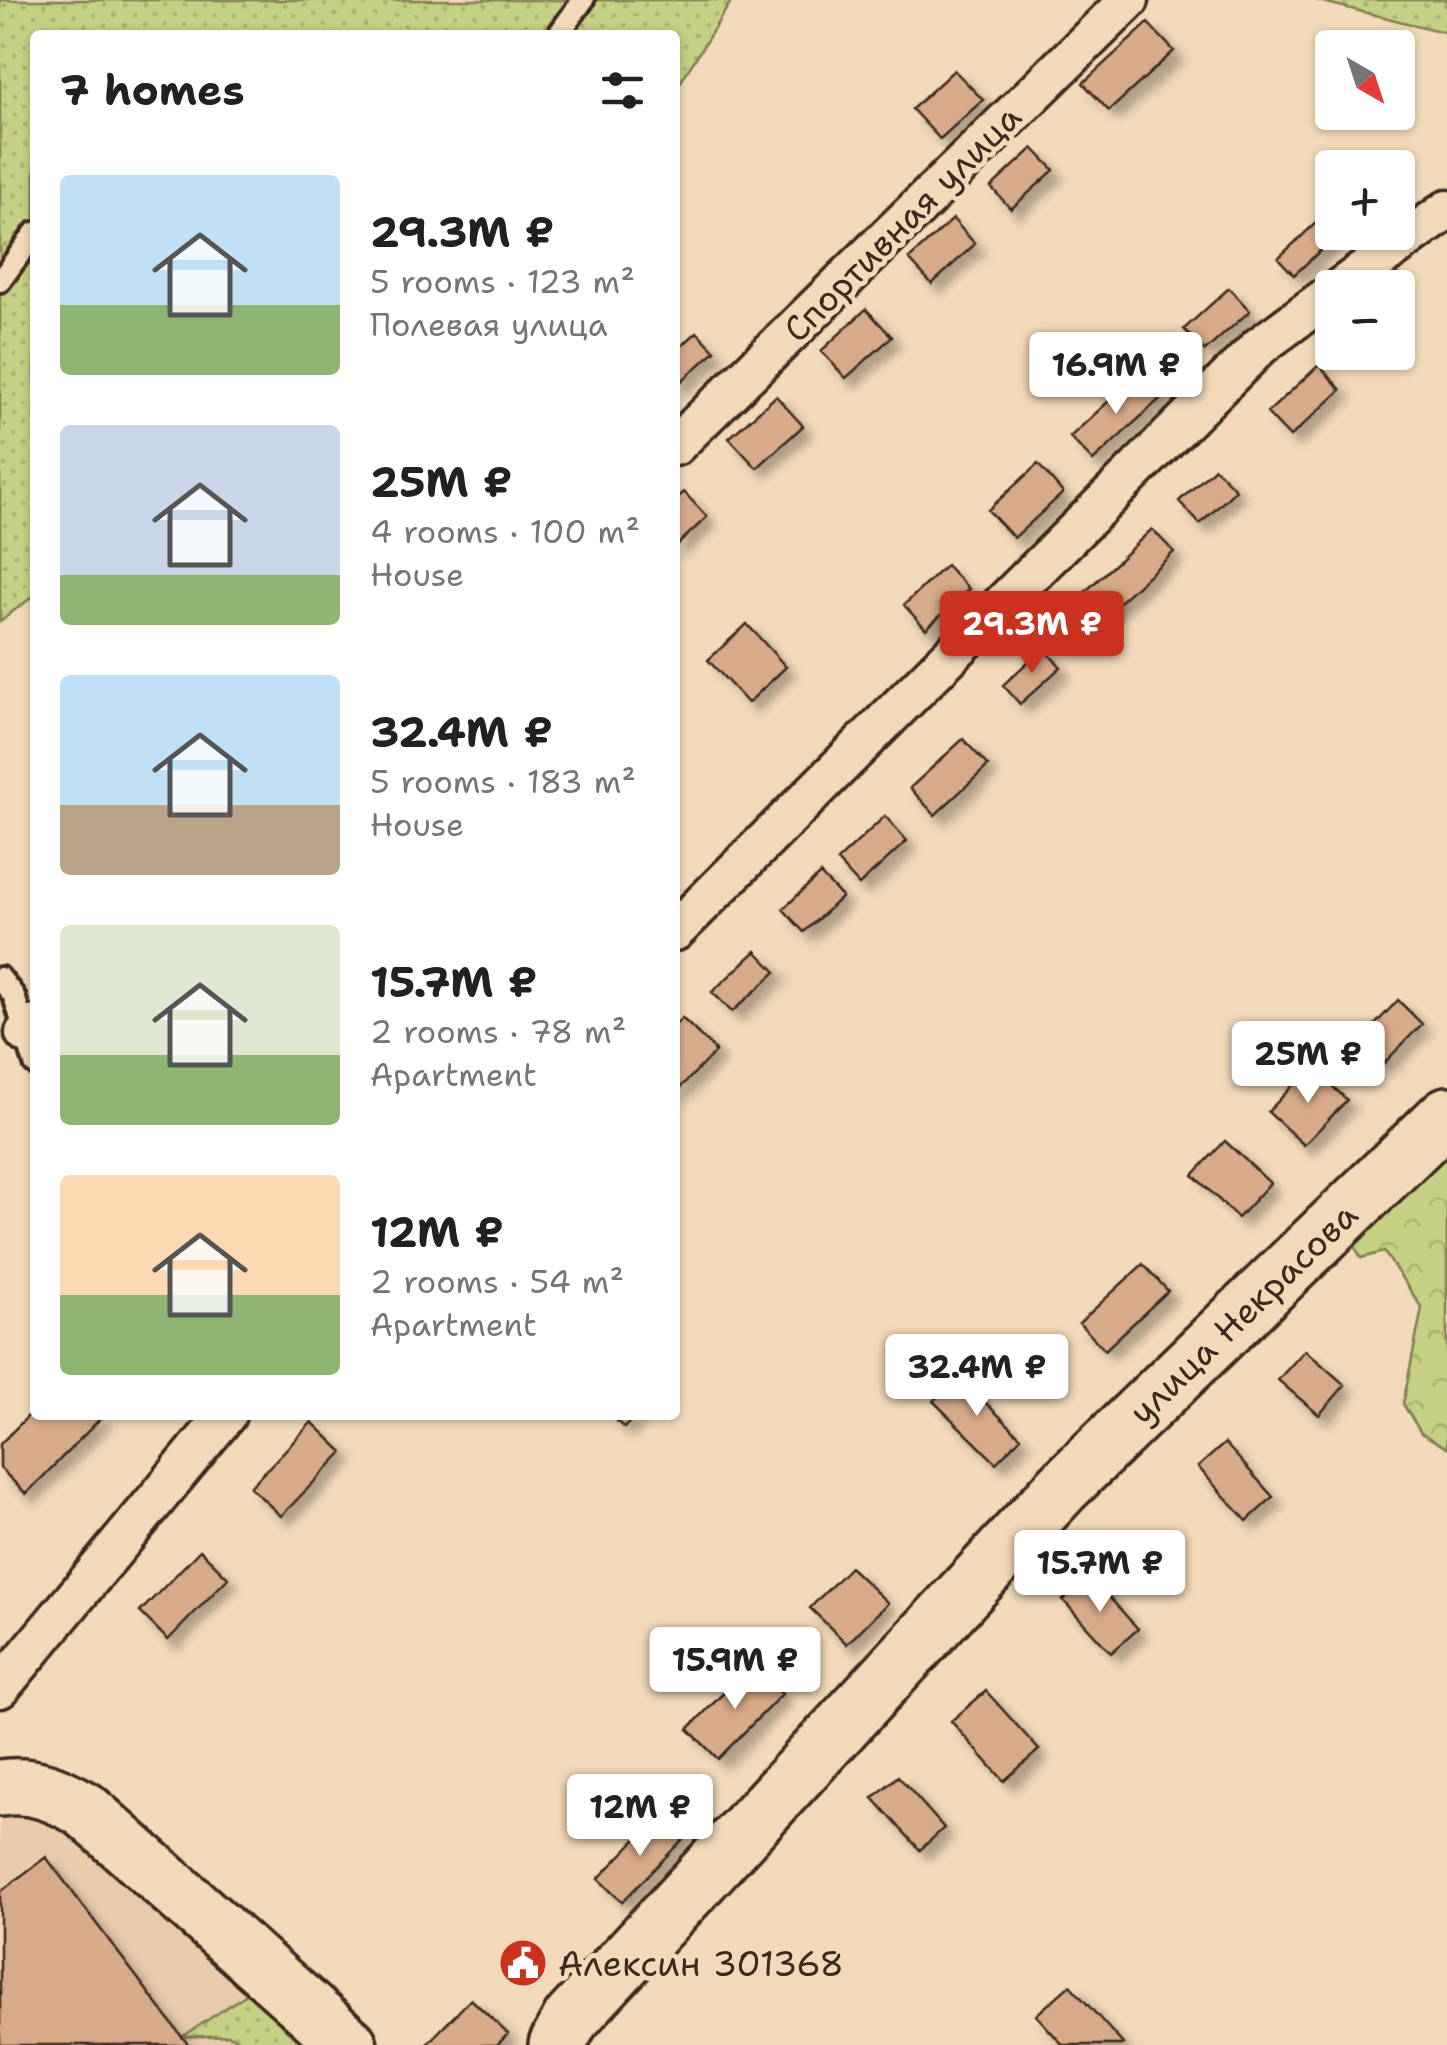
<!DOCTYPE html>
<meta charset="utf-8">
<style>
body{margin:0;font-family:"Shantell Sans",sans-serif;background:#f2f2f2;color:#202124;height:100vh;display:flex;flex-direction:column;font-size:38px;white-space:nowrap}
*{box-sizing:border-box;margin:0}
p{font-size:32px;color:#757577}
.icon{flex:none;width:55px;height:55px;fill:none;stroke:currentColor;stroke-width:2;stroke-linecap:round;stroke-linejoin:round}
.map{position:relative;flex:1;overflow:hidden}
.drawer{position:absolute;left:30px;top:30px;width:650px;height:1390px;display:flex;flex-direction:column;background:#fff;border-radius:10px;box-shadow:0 2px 8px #0004}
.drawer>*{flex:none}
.needle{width:65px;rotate:141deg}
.controls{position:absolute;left:1315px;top:30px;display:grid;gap:20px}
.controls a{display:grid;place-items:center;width:100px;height:100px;border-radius:10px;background:#fff;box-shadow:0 2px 8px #0004;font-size:50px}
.price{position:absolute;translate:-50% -85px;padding:0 22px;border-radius:10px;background:#fff;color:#222;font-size:32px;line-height:65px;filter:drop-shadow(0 2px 5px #0008)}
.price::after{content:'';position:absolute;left:50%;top:60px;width:30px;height:22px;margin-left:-15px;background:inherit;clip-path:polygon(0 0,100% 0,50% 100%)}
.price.on{background:#c8321e;color:#fff}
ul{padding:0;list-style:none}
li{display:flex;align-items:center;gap:30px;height:250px;padding:0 30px}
li span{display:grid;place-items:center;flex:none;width:280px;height:200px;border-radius:10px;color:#555}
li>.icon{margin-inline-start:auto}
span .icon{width:120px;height:120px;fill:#fffc;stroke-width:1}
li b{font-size:42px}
h2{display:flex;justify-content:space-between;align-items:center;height:120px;padding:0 30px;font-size:42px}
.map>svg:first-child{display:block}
.built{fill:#e9cbab}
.grass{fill:url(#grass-dots);stroke:#807d50;stroke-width:2.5}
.forest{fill:url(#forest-crowns);stroke:#807d50;stroke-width:2.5}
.building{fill:#d7aa89;stroke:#3b2a1e;stroke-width:2.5;filter:url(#shadow)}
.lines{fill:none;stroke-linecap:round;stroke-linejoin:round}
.service-casing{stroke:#3b2a1e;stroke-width:28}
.minor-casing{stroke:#3b2a1e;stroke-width:45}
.secondary-casing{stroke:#3b2a1e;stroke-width:62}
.service{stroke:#f1d9b9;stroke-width:20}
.minor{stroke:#f1d9b9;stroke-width:38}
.secondary{stroke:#f1d9b9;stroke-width:55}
.labels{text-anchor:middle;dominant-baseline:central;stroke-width:10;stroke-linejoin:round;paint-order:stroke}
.street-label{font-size:35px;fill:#3b2a1e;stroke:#f1d9b9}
.poi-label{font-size:35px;fill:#3b2a1e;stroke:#f1d9b9;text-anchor:start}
</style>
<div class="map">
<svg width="1447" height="2045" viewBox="0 0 1447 2045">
<defs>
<pattern id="grass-dots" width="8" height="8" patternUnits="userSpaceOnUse" patternTransform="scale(2.5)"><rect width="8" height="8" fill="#c4d083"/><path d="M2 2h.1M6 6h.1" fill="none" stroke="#a9b371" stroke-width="1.8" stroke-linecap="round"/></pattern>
<pattern id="forest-crowns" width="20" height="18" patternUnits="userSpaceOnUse" patternTransform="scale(2.5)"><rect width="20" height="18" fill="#c4d083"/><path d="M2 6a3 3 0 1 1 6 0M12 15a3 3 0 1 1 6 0" fill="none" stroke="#a9b371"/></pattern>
<filter id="shadow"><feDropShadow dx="9" dy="9" stdDeviation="5" flood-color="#0004"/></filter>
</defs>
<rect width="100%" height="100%" fill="#f1d9b9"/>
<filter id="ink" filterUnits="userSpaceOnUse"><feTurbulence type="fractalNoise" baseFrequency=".01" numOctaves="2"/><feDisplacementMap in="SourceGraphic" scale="20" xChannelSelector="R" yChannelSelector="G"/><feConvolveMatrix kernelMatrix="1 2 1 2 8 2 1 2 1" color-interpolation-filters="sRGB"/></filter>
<g filter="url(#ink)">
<path class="built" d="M 53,1810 L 322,2045 L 0,2045 L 0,1818 Z"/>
<path class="grass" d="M 0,0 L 732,0 L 675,91 L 675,35 L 35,35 L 35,595 L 0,621 Z
M 1315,0 L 1447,0 L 1447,33 Z
M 260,1985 L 322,2045 L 251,2045 L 229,2035 L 182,2037 Z"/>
<path class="forest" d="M 1447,1142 L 1447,1448 L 1421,1433 L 1403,1404 L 1422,1308 L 1384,1252 L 1361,1258 L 1350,1237 Z"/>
<path class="building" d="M 1148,23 L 1174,51 L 1109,111 L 1083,83 Z
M 954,70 L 983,100 L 940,139 L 912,109 Z
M 1033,148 L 1054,170 L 1011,209 L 991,187 Z
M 953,219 L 975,244 L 932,284 L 909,259 Z
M 1319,220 L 1335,237 L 1294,275 L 1278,258 Z
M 1229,288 L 1250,311 L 1205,351 L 1184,329 Z
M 866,309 L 892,337 L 846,378 L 821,351 Z
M 697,332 L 715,351 L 675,387 L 675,352 Z
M 1319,365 L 1341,390 L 1290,437 L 1267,413 Z
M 1139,373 L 1161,398 L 1093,461 L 1070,437 Z
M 776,396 L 803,426 L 757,468 L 729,438 Z
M 1038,464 L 1063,493 L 1014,538 L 988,510 Z
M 1215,468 L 1236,490 L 1200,524 L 1179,501 Z
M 684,492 L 707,517 L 675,547 L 675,500 Z
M 1152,529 L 1174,552 L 1092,627 L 1071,605 Z
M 946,565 L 969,589 L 926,629 L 904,605 Z
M 747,624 L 786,667 L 748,703 L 708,660 Z
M 1043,648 L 1061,667 L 1020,704 L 1003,685 Z
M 963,739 L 988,766 L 935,815 L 910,788 Z
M 885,816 L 907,841 L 859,885 L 837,861 Z
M 820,874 L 842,897 L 804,932 L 783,909 Z
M 756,951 L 776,972 L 732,1012 L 712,992 Z
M 1398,1000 L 1422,1024 L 1382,1065 L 1358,1043 Z
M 682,1018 L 716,1051 L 675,1093 L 675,1025 Z
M 1311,1066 L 1347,1100 L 1304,1145 L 1268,1112 Z
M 1225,1141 L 1270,1183 L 1238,1218 L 1193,1175 Z
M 1143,1264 L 1168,1291 L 1105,1350 L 1079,1323 Z
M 1305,1350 L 1345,1385 L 1319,1415 L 1278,1380 Z
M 958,1376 L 1021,1437 L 996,1463 L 933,1401 Z
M 35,1409 L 35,1415 L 104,1415 L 26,1494 L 0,1468 L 0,1444 Z
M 610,1415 L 636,1415 L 624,1428 Z
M 312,1422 L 343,1452 L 281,1516 L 250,1487 Z
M 1225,1443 L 1273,1497 L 1247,1521 L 1198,1467 Z
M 200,1550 L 228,1578 L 168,1640 L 140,1612 Z
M 850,1567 L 888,1603 L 847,1644 L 810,1608 Z
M 1090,1576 L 1138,1629 L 1111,1653 L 1063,1600 Z
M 752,1664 L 782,1694 L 718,1759 L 688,1729 Z
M 986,1691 L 1039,1750 L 1004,1781 L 951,1721 Z
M 898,1776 L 944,1828 L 920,1850 L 873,1798 Z
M 659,1816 L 683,1839 L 622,1902 L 598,1879 Z
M 46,1857 L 182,2037 L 189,2045 L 0,2045 L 0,1892 Z
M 1070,1985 L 1123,2044 L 1121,2045 L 1063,2045 L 1036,2015 Z
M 471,1999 L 508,2034 L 497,2045 L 426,2045 Z"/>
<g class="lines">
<g class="service-casing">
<path id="service" d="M 558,35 L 583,0
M 0,281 L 35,233
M 0,978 L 14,996 L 35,1064"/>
</g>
<g class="minor-casing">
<path id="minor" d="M 1340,288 L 1447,210
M 675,446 L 1129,0
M 675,931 L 1260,346 L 1332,293
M 25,1033 L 35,1025
M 0,1688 L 226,1415"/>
</g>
<g class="secondary-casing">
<path id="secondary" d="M 0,1788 C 32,1783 58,1794 85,1810 L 349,2045
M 557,2045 L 571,2019 L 1062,1488 L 1447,1115"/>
</g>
<use href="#service" class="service"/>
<use href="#minor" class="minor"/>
<use href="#secondary" class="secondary"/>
</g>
</g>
<defs>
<g id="civic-disc" transform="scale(2.5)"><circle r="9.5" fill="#c8321e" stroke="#f1d9b9"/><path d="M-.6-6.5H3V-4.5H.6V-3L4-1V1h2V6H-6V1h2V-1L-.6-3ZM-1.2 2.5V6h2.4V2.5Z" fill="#fff"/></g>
</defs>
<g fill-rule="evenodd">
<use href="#civic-disc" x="523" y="1963"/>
</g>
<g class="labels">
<g class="street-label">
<text transform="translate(902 223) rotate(-45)">Спортивная улица</text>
<text transform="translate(1243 1313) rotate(-44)">улица Некрасова</text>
</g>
<g class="poi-label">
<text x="558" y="1963">Алексин 301368</text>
</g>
</g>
</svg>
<div class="controls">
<a><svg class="needle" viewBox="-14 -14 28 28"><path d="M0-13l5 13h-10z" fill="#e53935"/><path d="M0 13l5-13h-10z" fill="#757577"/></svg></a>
<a>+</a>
<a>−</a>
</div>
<b class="price" style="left:1116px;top:417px">16.9M ₽</b>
<b class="price on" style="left:1032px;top:676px">29.3M ₽</b>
<b class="price" style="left:1308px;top:1106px">25M ₽</b>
<b class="price" style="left:977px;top:1419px">32.4M ₽</b>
<b class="price" style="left:1100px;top:1615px">15.7M ₽</b>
<b class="price" style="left:735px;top:1712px">15.9M ₽</b>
<b class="price" style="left:640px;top:1859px">12M ₽</b>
<section class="drawer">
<h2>7 homes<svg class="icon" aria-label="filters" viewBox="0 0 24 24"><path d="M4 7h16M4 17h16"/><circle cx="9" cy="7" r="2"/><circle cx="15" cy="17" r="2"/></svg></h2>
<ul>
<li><span style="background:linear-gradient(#bfe0f5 65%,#8fb573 0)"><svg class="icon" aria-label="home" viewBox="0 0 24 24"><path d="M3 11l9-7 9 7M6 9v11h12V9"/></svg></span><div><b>29.3M ₽</b><p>5 rooms · 123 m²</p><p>Полевая улица</p></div></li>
<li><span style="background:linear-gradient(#c9d6e8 75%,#8fb573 0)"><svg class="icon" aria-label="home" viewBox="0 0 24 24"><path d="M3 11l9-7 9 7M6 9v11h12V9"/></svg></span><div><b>25M ₽</b><p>4 rooms · 100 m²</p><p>House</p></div></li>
<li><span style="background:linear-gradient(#bfe0f5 65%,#b9a48a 0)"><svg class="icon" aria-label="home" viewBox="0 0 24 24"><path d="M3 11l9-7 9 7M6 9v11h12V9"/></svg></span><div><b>32.4M ₽</b><p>5 rooms · 183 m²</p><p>House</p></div></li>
<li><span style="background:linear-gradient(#dfe7d0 65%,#8fb573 0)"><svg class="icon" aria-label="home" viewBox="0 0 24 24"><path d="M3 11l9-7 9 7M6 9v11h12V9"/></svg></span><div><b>15.7M ₽</b><p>2 rooms · 78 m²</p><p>Apartment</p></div></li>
<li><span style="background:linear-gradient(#ffd9b3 60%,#8fb573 0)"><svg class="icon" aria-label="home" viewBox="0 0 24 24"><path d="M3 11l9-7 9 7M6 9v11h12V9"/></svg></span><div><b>12M ₽</b><p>2 rooms · 54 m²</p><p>Apartment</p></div></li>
</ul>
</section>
</div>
